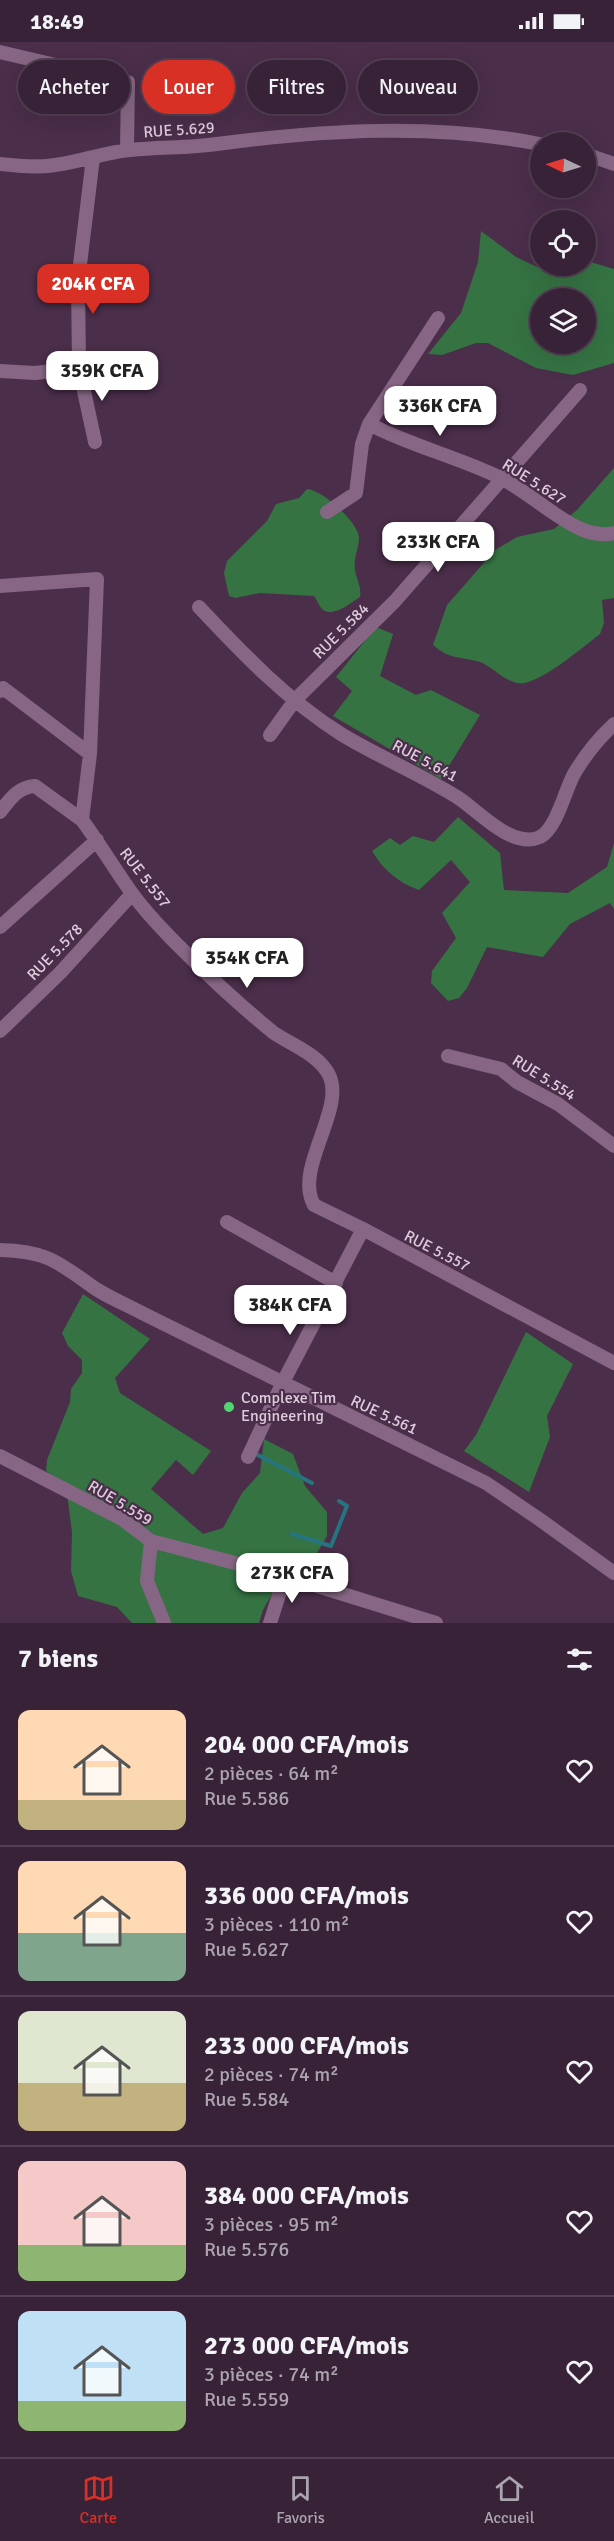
<!DOCTYPE html>
<html lang="fr">
<meta charset="utf-8">
<style>
body{margin:0;font-family:Signika,sans-serif;background:#432f43;color:#f1f3f6;height:100vh;display:flex;flex-direction:column;font-size:22px;white-space:nowrap}
*{box-sizing:border-box;margin:0}
p{font-size:20px;color:#aba4ae}
.icon{flex:none;width:33px;height:33px;fill:none;stroke:currentColor;stroke-width:2;stroke-linecap:round;stroke-linejoin:round}
.map{position:relative;height:1581px;overflow:hidden}
.panel{display:flex;flex-direction:column;background:#382238;flex:1}
.panel>*{flex:none}
.guide{position:absolute;left:18px;top:18px;width:579px;height:54px;display:flex;gap:12px}
.needle{width:39px;rotate:274deg}
.buttons{position:absolute;left:530px;top:90px;display:grid;gap:12px}
.buttons a{display:grid;place-items:center;width:66px;height:66px;border-radius:50%;background:#382238;box-shadow:0 6px 24px #0002,0 0 0 2px #523f53;font-size:30px}
.price{position:absolute;translate:-50% -51px;padding:0 14px;border-radius:12px;background:#fff;color:#222;font-size:20px;line-height:39px;filter:drop-shadow(0 2px 3px #0008)}
.price::after{content:'';position:absolute;left:50%;top:36px;width:18px;height:14px;margin-left:-9px;background:inherit;clip-path:polygon(0 0,100% 0,50% 100%)}
.price.selected{background:#d93025;color:#fff}
ul{padding:0;list-style:none}
li{display:flex;align-items:center;gap:18px;height:150px;padding:0 18px}
li+li{border-top:2px solid #523f53}
li span{display:grid;place-items:center;flex:none;width:168px;height:120px;border-radius:12px;color:#555}
li>.icon{margin-inline-start:auto}
span .icon{width:72px;height:72px;fill:#fffc;stroke-width:1}
li b{font-size:26px}
h2{display:flex;justify-content:space-between;align-items:center;height:72px;padding:0 18px;font-size:26px}
.tag{padding:0 21px;border-radius:27px;background:#382238;box-shadow:0 6px 24px #0002,0 0 0 2px #523f53;font-size:21px;line-height:54px}
.tag.selected{background:#d93025;color:#fff}
.status{display:flex;justify-content:space-between;align-items:center;height:42px;padding:0 30px;background:#382238;direction:ltr}
.status svg{height:16px;fill:currentColor}
.tabs{display:flex;justify-content:space-around;align-items:center;height:84px;border-top:2px solid #523f53;background:#382238;font-size:16px;color:#aba4ae}
.tabs a{display:grid;justify-items:center;gap:3px}
.tabs .selected{color:#d93025}
.map>svg:first-child{display:block}
.green{fill:#357343;fill-rule:evenodd}
.lines{fill:none;stroke-linecap:round;stroke-linejoin:round}
.stream{stroke:#257580;stroke-width:4}
.street{stroke:#866684;stroke-width:14}
.poi-dot{fill:#52d673;stroke:#4b2e4a;stroke-width:2}
.labels{text-anchor:middle;dominant-baseline:central;stroke-width:4.5;stroke-linejoin:round;paint-order:stroke}
.street-label{font-size:16px;fill:#deccdc;stroke:#4b2e4a}
.poi-label{font-size:16px;fill:#deccdc;stroke:#4b2e4a;text-anchor:start}
</style>
<div class="status"><b>18:49</b><svg viewBox="0 0 49 12"><path d="M0 12V9h3v3zM5 12V6h3v6zM10 12V3h3v9zM15 12V0h3v12zM26 1h20v11H26zM47 4h2v5h-2z"/></svg></div>
<div class="map">
<svg width="614" height="1581" viewBox="0 0 614 1581">
<rect width="100%" height="100%" fill="#4b2e4a"/>
<path class="green" d="M 481,189 L 516,215 L 537,225 L 585,224 L 587,219 L 614,227 L 614,321 L 573,333 L 536,326 L 488,301 L 476,301 L 442,313 L 428,312 L 461,271 L 478,220 ZM 585,256 L 585,302 L 540,302 L 540,256 Z
M 614,426 L 614,556 L 602,558 L 604,581 L 600,592 C 584,604 536,646 517,641 C 503,638 493,625 480,620 C 460,614 450,618 433,603 L 447,563 L 495,508 L 517,495 L 554,487 L 577,468 Z
M 307,447 C 323,448 359,481 359,496 C 359,506 353,517 355,528 C 356,537 362,545 360,555 C 352,560 332,577 322,567 C 319,564 317,558 314,554 L 260,551 L 235,556 L 229,554 L 224,531 L 227,519 L 267,479 L 276,462 L 299,456 Z
M 376,585 L 393,592 L 380,634 L 416,653 L 431,648 L 480,673 L 441,737 L 333,674 L 352,649 L 336,635 Z
M 458,775 L 500,811 L 504,848 L 568,851 L 607,825 L 614,801 L 614,867 L 610,861 L 570,882 L 543,915 L 487,905 L 467,946 L 459,956 L 448,959 L 431,941 L 432,929 L 456,896 L 442,871 L 470,840 L 451,818 L 419,848 C 399,841 383,828 372,809 L 390,796 L 400,803 L 413,794 L 434,800 Z
M 83,1252 L 150,1297 L 115,1336 L 120,1351 L 211,1409 L 193,1433 L 176,1418 L 151,1447 L 203,1492 L 223,1486 L 242,1451 L 260,1431 L 264,1397 L 293,1412 L 305,1444 L 327,1470 L 327,1494 L 308,1526 L 281,1536 L 263,1568 L 259,1581 L 132,1581 L 117,1565 L 78,1554 L 71,1529 L 72,1490 L 66,1444 L 46,1429 L 47,1418 L 70,1360 L 71,1347 L 82,1331 L 82,1318 L 68,1304 L 62,1291 Z
M 526,1290 L 573,1322 L 547,1374 L 550,1395 L 529,1450 L 464,1409 L 476,1393 Z"/>
<g class="lines">
<path class="stream" d="M 254,1411 L 312,1441
M 292,1492 L 331,1504 L 347,1464 L 339,1459"/>
<path class="street" d="M 0,10 L 128,40 L 127,108
M 585,112 L 614,122
M 0,122 C 18,124 37,126 55,123 C 80,120 105,110 131,108 C 159,105 189,106 217,102 C 324,88 433,81 540,102
M 79,326 L 95,400
M 0,329 L 35,331 L 79,326 L 78,239 L 93,116
M 369,382 L 438,276
M 327,470 L 356,451 L 362,402 L 369,382 C 411,404 458,415 501,436 C 520,446 537,460 555,472 C 573,484 592,496 614,491
M 0,544 L 97,537 L 90,712 L 82,778 C 99,801 114,826 131,850 C 154,882 193,918 222,946 C 239,961 256,977 274,991 C 292,1003 317,1012 328,1031 C 348,1065 293,1126 314,1163 L 363,1187 L 614,1321
M 199,565 C 242,611 287,658 341,692 C 379,715 420,732 457,755 C 478,768 512,808 540,795 C 557,786 565,748 574,732 C 585,713 598,697 614,682
M 0,649 L 3,646 L 90,712
M 270,693 L 295,658 L 395,559 L 580,348
M 0,770 C 10,757 18,745 35,744 L 82,778
M 0,885 L 97,798
M 0,989 L 60,931 L 132,852
M 448,1014 L 501,1027 L 517,1040 L 558,1062 L 614,1104
M 227,1180 L 336,1241
M 0,1208 C 48,1209 59,1221 96,1247 C 110,1256 127,1263 142,1271 L 486,1441 L 539,1477 L 614,1531
M 0,1414 L 122,1477 L 151,1499 L 285,1534 L 436,1581
M 248,1415 L 282,1342 L 363,1187
M 151,1499 L 147,1539 L 164,1581
M 270,1581 L 285,1534"/>
</g>
<circle class="poi-dot" cx="229" cy="1365" r="6"/>
<g class="labels">
<g class="street-label">
<text transform="translate(179 88) rotate(-4)">RUE 5.629</text>
<text transform="translate(534 440) rotate(32)">RUE 5.627</text>
<text transform="translate(341 589) rotate(-45)">RUE 5.584</text>
<text transform="translate(425 719) rotate(28)">RUE 5.641</text>
<text transform="translate(145 836) rotate(52)">RUE 5.557</text>
<text transform="translate(55 910) rotate(-46)">RUE 5.578</text>
<text transform="translate(544 1036) rotate(32)">RUE 5.554</text>
<text transform="translate(437 1209) rotate(27)">RUE 5.557</text>
<text transform="translate(384 1373) rotate(25)">RUE 5.561</text>
<text transform="translate(120 1461) rotate(31)">RUE 5.559</text>
</g>
<g class="poi-label">
<text x="241" y="1356">Complexe Tim<tspan x="241" dy="18">Engineering</tspan></text>
</g>
</g>
</svg>
<div class="buttons">
<a><svg class="needle" viewBox="-14 -14 28 28"><path d="M0-13l5 13h-10z" fill="#e53935"/><path d="M0 13l5-13h-10z" fill="#aba4ae"/></svg></a>
<a><svg class="icon" aria-label="locate" viewBox="0 0 24 24"><circle cx="12" cy="12" r="6"/><path d="M12 2v4M12 18v4M2 12h4M18 12h4"/></svg></a>
<a><svg class="icon" aria-label="layers" viewBox="0 0 24 24"><path d="M12 4l9 5-9 5-9-5zM3 14l9 5 9-5"/></svg></a>
</div>
<b class="price selected" style="left:93px;top:273px">204K CFA</b>
<b class="price" style="left:102px;top:360px">359K CFA</b>
<b class="price" style="left:440px;top:395px">336K CFA</b>
<b class="price" style="left:438px;top:531px">233K CFA</b>
<b class="price" style="left:247px;top:947px">354K CFA</b>
<b class="price" style="left:290px;top:1294px">384K CFA</b>
<b class="price" style="left:292px;top:1562px">273K CFA</b>
<div class="guide">
<a class="tag">Acheter</a>
<a class="tag selected">Louer</a>
<a class="tag">Filtres</a>
<a class="tag">Nouveau</a>
</div>
</div>
<section class="panel">
<h2>7 biens<svg class="icon" aria-label="filters" viewBox="0 0 24 24"><path d="M4 7h16M4 17h16"/><circle cx="9" cy="7" r="2"/><circle cx="15" cy="17" r="2"/></svg></h2>
<ul>
<li><span style="background:linear-gradient(#ffd9b3 75%,#c2b280 0)"><svg class="icon" aria-label="home" viewBox="0 0 24 24"><path d="M3 11l9-7 9 7M6 9v11h12V9"/></svg></span><div><b>204 000 CFA/mois</b><p>2 pièces · 64 m²</p><p>Rue 5.586</p></div><svg class="icon" aria-label="heart" viewBox="0 0 24 24"><path d="M12 20l-8-8c-3-5 5-10 8-4 3-6 11-1 8 4z"/></svg></li>
<li><span style="background:linear-gradient(#ffd9b3 60%,#7fa58c 0)"><svg class="icon" aria-label="home" viewBox="0 0 24 24"><path d="M3 11l9-7 9 7M6 9v11h12V9"/></svg></span><div><b>336 000 CFA/mois</b><p>3 pièces · 110 m²</p><p>Rue 5.627</p></div><svg class="icon" aria-label="heart" viewBox="0 0 24 24"><path d="M12 20l-8-8c-3-5 5-10 8-4 3-6 11-1 8 4z"/></svg></li>
<li><span style="background:linear-gradient(#dfe7d0 60%,#c2b280 0)"><svg class="icon" aria-label="home" viewBox="0 0 24 24"><path d="M3 11l9-7 9 7M6 9v11h12V9"/></svg></span><div><b>233 000 CFA/mois</b><p>2 pièces · 74 m²</p><p>Rue 5.584</p></div><svg class="icon" aria-label="heart" viewBox="0 0 24 24"><path d="M12 20l-8-8c-3-5 5-10 8-4 3-6 11-1 8 4z"/></svg></li>
<li><span style="background:linear-gradient(#f6c9c9 70%,#8fb573 0)"><svg class="icon" aria-label="home" viewBox="0 0 24 24"><path d="M3 11l9-7 9 7M6 9v11h12V9"/></svg></span><div><b>384 000 CFA/mois</b><p>3 pièces · 95 m²</p><p>Rue 5.576</p></div><svg class="icon" aria-label="heart" viewBox="0 0 24 24"><path d="M12 20l-8-8c-3-5 5-10 8-4 3-6 11-1 8 4z"/></svg></li>
<li><span style="background:linear-gradient(#bfe0f5 75%,#8fb573 0)"><svg class="icon" aria-label="home" viewBox="0 0 24 24"><path d="M3 11l9-7 9 7M6 9v11h12V9"/></svg></span><div><b>273 000 CFA/mois</b><p>3 pièces · 74 m²</p><p>Rue 5.559</p></div><svg class="icon" aria-label="heart" viewBox="0 0 24 24"><path d="M12 20l-8-8c-3-5 5-10 8-4 3-6 11-1 8 4z"/></svg></li>
</ul>
</section>
<nav class="tabs">
<a class="selected"><svg class="icon" aria-label="map" viewBox="0 0 24 24"><path d="M3 6l6-2 6 2 6-2v14l-6 2-6-2-6 2zM9 4v14M15 6v14"/></svg>Carte</a>
<a><svg class="icon" aria-label="saved" viewBox="0 0 24 24"><path d="M7 4h10v16l-5-4-5 4z"/></svg>Favoris</a>
<a><svg class="icon" aria-label="home" viewBox="0 0 24 24"><path d="M3 11l9-7 9 7M6 9v11h12V9"/></svg>Accueil</a>
</nav>
